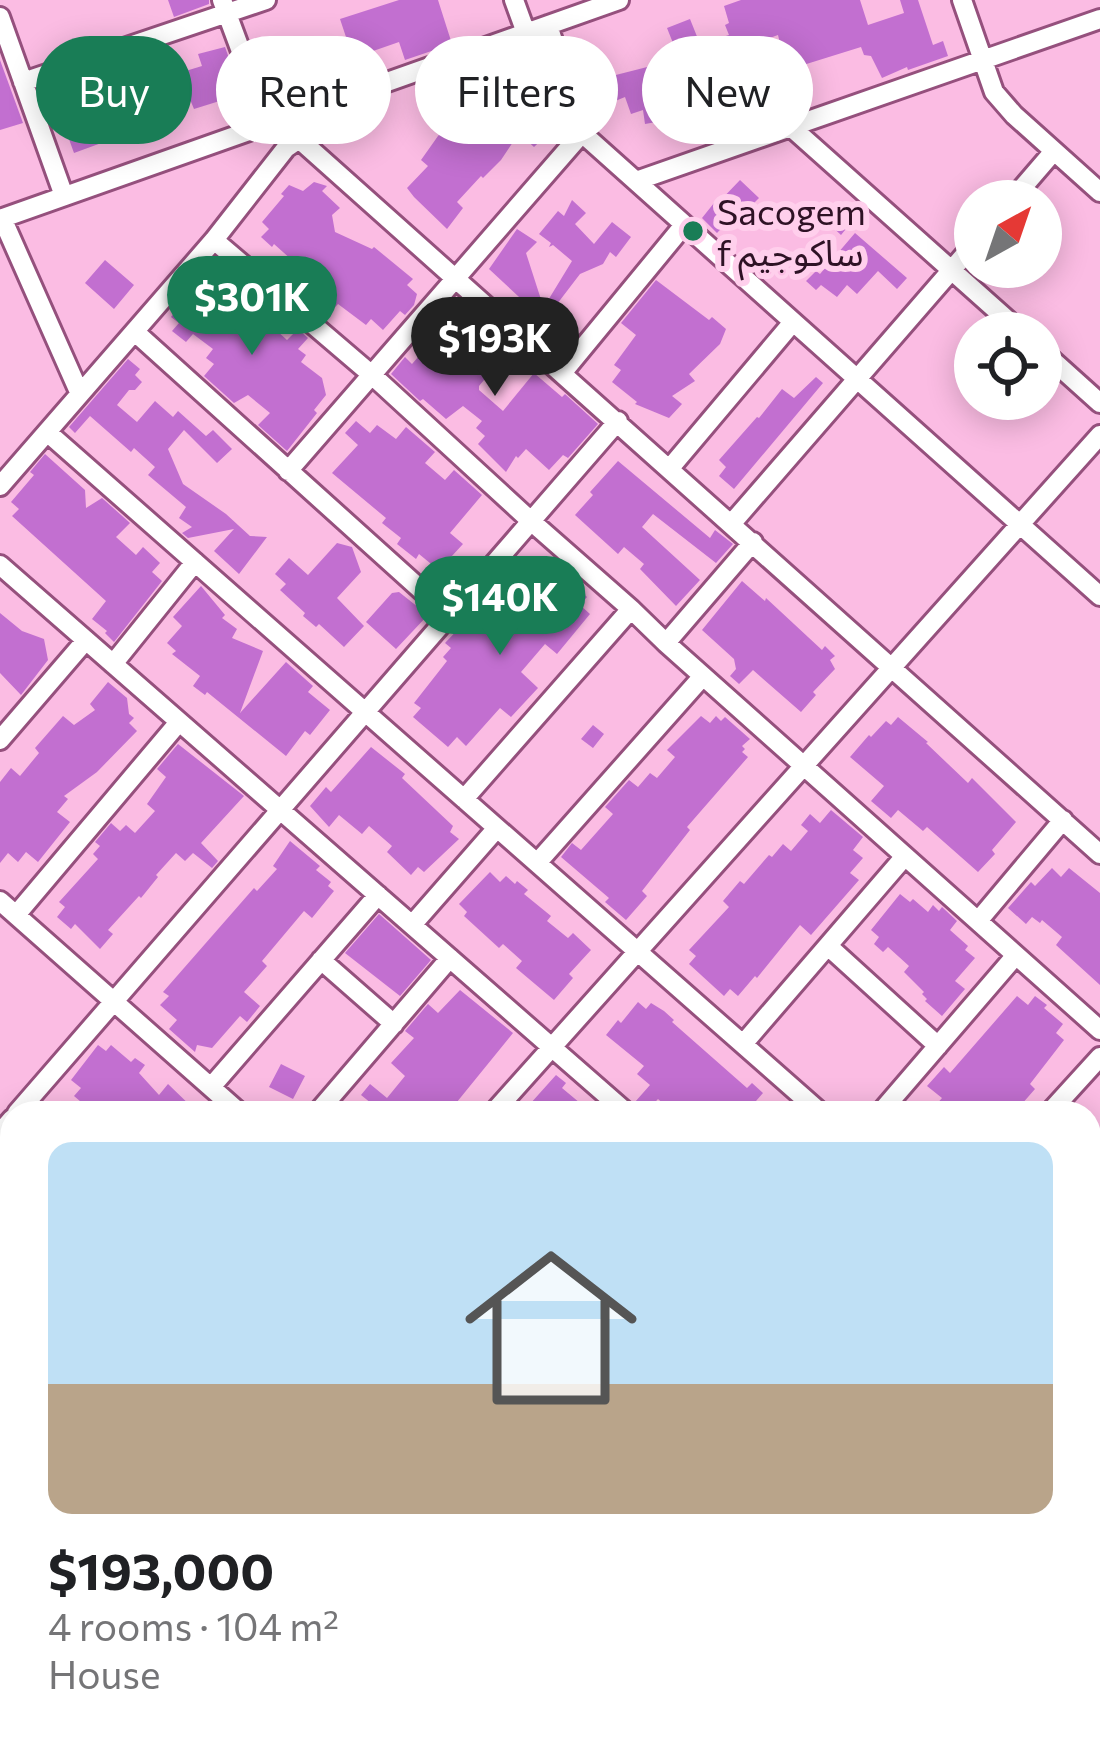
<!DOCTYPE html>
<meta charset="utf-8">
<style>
body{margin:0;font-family:Commissioner,"Noto Sans Arabic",sans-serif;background:#f6f6f6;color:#202124;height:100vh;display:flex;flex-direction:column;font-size:45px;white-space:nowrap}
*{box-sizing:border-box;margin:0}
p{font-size:39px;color:#757577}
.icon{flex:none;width:66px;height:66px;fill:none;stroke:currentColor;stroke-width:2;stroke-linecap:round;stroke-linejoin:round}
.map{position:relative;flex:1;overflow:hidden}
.side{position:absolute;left:0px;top:1101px;width:1101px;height:663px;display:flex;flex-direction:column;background:#fff;border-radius:36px 36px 0 0;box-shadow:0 6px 30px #0003}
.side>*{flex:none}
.banner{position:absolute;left:36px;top:36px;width:1029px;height:108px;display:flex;gap:24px}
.needle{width:78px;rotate:40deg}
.buttons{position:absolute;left:954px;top:180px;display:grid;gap:24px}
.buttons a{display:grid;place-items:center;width:108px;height:108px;border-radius:50%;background:#fff;box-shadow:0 6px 30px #0003;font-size:60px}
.price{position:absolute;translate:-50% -102px;padding:0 27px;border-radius:42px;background:#197d56;color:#fff;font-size:39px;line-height:78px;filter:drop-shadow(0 3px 6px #0008)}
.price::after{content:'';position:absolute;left:50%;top:72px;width:36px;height:27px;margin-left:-18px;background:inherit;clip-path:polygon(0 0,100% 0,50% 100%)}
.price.current{background:#222;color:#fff}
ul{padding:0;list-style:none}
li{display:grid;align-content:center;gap:24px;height:636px;padding:0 48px}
li span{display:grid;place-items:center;height:372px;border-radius:24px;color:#555}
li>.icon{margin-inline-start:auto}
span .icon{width:216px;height:216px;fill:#fffc;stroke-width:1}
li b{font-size:51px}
.tag{padding:0 42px;border-radius:54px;background:#fff;box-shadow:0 6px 30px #0003;font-size:42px;line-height:108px}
.tag.current{background:#197d56;color:#fff}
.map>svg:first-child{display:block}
.building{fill:#c26fd0}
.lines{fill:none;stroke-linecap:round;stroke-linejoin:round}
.minor-casing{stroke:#95507d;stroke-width:24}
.minor{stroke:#fff;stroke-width:18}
.poi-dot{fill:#197d56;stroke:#ffcfec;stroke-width:4.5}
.labels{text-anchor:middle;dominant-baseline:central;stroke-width:12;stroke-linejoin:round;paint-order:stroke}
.poi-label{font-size:36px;fill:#2e1225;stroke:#ffcfec;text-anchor:start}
</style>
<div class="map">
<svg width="1100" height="1763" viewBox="0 0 1100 1763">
<rect width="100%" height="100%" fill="#fbbce3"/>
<path class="building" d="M 168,0 L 209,0 L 209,4 L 174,17 Z
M 399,0 L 438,0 L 452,44 L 405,60 L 399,42 L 353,58 L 340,19 Z
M 741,0 L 860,0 L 868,25 L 904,13 L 900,0 L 918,0 L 933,45 L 943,41 L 948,56 L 908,70 L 907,67 L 882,78 L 871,56 L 864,55 L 861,47 L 800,66 L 801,69 L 787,72 L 778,35 L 687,67 L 679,46 L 675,48 L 667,28 L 690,19 L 700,44 L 729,35 L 725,25 L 729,23 L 724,6 Z
M 225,47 L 242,94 L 194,109 L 179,73 L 202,66 L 198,54 Z
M 307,51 L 311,71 L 274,80 L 268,63 Z
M 0,60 L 23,123 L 0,130 Z
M 659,64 L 667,92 L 692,83 L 689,74 L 776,66 L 780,82 L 738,86 L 749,119 L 704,129 L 698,109 L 661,116 L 662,121 L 645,124 L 643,110 L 631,114 L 625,97 L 603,106 L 600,92 L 609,90 L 604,78 Z
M 520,96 L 553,129 L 534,147 L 519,133 L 501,160 L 483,178 L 481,176 L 457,202 L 463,208 L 447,229 L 414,197 L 407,188 L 428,166 L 421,160 L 438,136 L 456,115 L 461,119 L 469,106 L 499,121 Z
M 109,100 L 117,115 L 135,109 L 148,126 L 74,153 L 61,117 Z
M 740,180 L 759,198 L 740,217 L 736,213 L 717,233 L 702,218 L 714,203 L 717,204 Z
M 314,182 L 327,186 L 322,191 L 340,208 L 332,215 L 335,232 L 372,249 L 374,247 L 413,279 L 407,285 L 417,294 L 414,305 L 405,315 L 400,311 L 383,330 L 371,319 L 366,325 L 338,304 L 328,315 L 312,301 L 330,280 L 309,261 L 302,269 L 274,244 L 272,247 L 261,237 L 269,229 L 262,222 L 284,196 L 281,194 L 289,185 L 303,191 Z
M 572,200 L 586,213 L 575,224 L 594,244 L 612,222 L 631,237 L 616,257 L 610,252 L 603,264 L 580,274 L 554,308 L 547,302 L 572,261 L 553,245 L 549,247 L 551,243 L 539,234 L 558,211 L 564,216 Z
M 835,210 L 850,224 L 841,235 L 825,220 Z
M 517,229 L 537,242 L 526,253 L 547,318 L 532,309 L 489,269 Z
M 855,233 L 907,278 L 897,289 L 878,271 L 857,294 L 847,285 L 837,297 L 821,285 L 816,290 L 806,281 L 816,271 L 820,274 Z
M 215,259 L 242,283 L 228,300 L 260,326 L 265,320 L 287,340 L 298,329 L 308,338 L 298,349 L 306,355 L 301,362 L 322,378 L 326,395 L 314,410 L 317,413 L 287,451 L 258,425 L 270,413 L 248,395 L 234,403 L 204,376 L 214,364 L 206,358 L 213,349 L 193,334 L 186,342 L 172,331 L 179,323 L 171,317 L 184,301 L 189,305 L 213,271 L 208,267 Z
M 105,260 L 134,285 L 114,309 L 85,283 Z
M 656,280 L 709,320 L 712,317 L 726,329 L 720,344 L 689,374 L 695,381 L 672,396 L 682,404 L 669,418 L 635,404 L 637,402 L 612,382 L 621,370 L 614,365 L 636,335 L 621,323 Z
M 448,323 L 459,333 L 464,327 L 472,335 L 482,323 L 511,348 L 479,386 L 479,390 L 503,411 L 534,373 L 562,397 L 565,394 L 598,424 L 568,458 L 563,455 L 549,470 L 526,449 L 518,458 L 516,456 L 506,472 L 478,444 L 485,436 L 476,428 L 482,421 L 463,406 L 446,419 L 423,399 L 420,401 L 391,374 L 405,357 L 412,364 Z
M 128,359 L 140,369 L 135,375 L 142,382 L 135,390 L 129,390 L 117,405 L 137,422 L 155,401 L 173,417 L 178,411 L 206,436 L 213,430 L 232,449 L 217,463 L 184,430 L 168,449 L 183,484 L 226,514 L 250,536 L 267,537 L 239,574 L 214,551 L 234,529 L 188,538 L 182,533 L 192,527 L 179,518 L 186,507 L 148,475 L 155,467 L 134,448 L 131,452 L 90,416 L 75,433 L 69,427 Z
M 816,377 L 823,383 L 734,489 L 719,476 L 726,467 L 719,460 L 757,417 L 759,418 L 782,389 L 794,398 Z
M 356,421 L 370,433 L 377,425 L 396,439 L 406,427 L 435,452 L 425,463 L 445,480 L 454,470 L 482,495 L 450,533 L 463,544 L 451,557 L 458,563 L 447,577 L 419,554 L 416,559 L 397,544 L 401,538 L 382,523 L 386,518 L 332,473 L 358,445 L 345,433 Z
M 45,454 L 85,490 L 86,508 L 102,498 L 130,523 L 116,537 L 136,555 L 143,547 L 160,563 L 152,572 L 162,581 L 114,642 L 105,633 L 107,631 L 92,619 L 106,601 L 12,516 L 19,509 L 11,502 L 34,475 L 30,472 Z
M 618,461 L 710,538 L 715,530 L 733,544 L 716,563 L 653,514 L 642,527 L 700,580 L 676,606 L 640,569 L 644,564 L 624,547 L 618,554 L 575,515 L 593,495 L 590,492 Z
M 337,543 L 352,547 L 361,572 L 337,598 L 364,626 L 344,647 L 319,624 L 316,627 L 303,616 L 305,613 L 280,590 L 286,584 L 275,574 L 289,558 L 308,575 Z
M 554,566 L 587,597 L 580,605 L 590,614 L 557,654 L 545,644 L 521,672 L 538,688 L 511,717 L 500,708 L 466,746 L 457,737 L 448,747 L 413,717 L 421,708 L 414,703 L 447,661 L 443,657 L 451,648 L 445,643 L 464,623 L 476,634 L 483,625 L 488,630 L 506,609 L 501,605 L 532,567 L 544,577 Z
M 742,581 L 765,601 L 766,598 L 822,650 L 825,646 L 835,656 L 830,660 L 835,669 L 813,692 L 816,695 L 801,712 L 753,670 L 739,684 L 730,676 L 736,669 L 734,659 L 702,630 Z
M 201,586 L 225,615 L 222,618 L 237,629 L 232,638 L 263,651 L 240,713 L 286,662 L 313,686 L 308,692 L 330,710 L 310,735 L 305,731 L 286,756 L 207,692 L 205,695 L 193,686 L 200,676 L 172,654 L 176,651 L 167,643 L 182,626 L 173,617 Z
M 399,592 L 428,615 L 396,649 L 366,622 L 392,593 Z
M 0,613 L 22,631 L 44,639 L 48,660 L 21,695 L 0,673 Z
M 108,682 L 127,698 L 129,714 L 134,718 L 129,723 L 137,731 L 97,772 L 64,796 L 68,799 L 57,812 L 70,822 L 38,862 L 26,852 L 18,862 L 8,853 L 0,863 L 0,782 L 11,768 L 20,776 L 39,753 L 35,748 L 63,716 L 74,725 L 95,710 L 90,704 Z
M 701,716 L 710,723 L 716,716 L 721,721 L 725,717 L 750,739 L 742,746 L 745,749 L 742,752 L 748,757 L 687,827 L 690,830 L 642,891 L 647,896 L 626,920 L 605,902 L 609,898 L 561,857 L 572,843 L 581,850 L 613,814 L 605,807 L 629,780 L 638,787 L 650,773 L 657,778 L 675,757 L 667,750 Z
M 898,717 L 928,742 L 926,743 L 968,783 L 972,778 L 1016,822 L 992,850 L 995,854 L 978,872 L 927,827 L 923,831 L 898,810 L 891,818 L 871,801 L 884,786 L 850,757 L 869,735 L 871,737 L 886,721 L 891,725 Z
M 593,725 L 604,734 L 593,748 L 581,739 Z
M 178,744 L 244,796 L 201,843 L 218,861 L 212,868 L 193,853 L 185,861 L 176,853 L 156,875 L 158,877 L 141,898 L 139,896 L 108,930 L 113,934 L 100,949 L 75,924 L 71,929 L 57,917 L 65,907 L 59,902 L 98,859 L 93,854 L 100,846 L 95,842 L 111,823 L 120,831 L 126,825 L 135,833 L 155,811 L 147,804 L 166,777 L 157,769 Z
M 371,747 L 405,774 L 402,778 L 453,826 L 450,832 L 459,839 L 424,872 L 418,867 L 411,875 L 387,852 L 392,846 L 369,826 L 362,834 L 339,815 L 329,827 L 310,806 L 326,787 L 331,792 Z
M 831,810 L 863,837 L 853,850 L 863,858 L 850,873 L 859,880 L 811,935 L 800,925 L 757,978 L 755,976 L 738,996 L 730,989 L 724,996 L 689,964 L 696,956 L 689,950 L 729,907 L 723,901 L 740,881 L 744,884 L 769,855 L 772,857 L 783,844 L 791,851 L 808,831 L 801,825 L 810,814 L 820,823 Z
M 290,841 L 320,866 L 316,870 L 331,882 L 328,886 L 334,891 L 312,918 L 304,911 L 262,961 L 267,966 L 244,992 L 260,1006 L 247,1022 L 240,1016 L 212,1048 L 197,1045 L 195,1052 L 169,1029 L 177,1020 L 160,1005 L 169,996 L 163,992 L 254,888 L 257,891 L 277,869 L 273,866 Z
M 1052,868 L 1061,877 L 1069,868 L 1100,893 L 1100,985 L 1056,945 L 1062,937 L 1042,920 L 1040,923 L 1032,917 L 1026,924 L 1008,908 L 1031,882 L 1035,886 Z
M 490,872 L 500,882 L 506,876 L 515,884 L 517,881 L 528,890 L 524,894 L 551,916 L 547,921 L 568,938 L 573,933 L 591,950 L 569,974 L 573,978 L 554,1000 L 516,968 L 522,961 L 503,944 L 499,948 L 464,916 L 467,912 L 459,904 Z
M 900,894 L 910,902 L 913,899 L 928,912 L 933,905 L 939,911 L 942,907 L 957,921 L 950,930 L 968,946 L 965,950 L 975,958 L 955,981 L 965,989 L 942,1016 L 925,1001 L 927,999 L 922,994 L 924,992 L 904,972 L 909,966 L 888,947 L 883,952 L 874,944 L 879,937 L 871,930 Z
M 379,914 L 431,960 L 400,996 L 345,953 Z
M 460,990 L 513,1033 L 448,1113 L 391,1113 L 385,1108 L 382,1112 L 361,1095 L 370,1084 L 387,1098 L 405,1076 L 391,1063 L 414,1038 L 405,1031 L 428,1004 L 438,1013 Z
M 1017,996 L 1028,1005 L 1035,996 L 1047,1005 L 1044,1008 L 1063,1024 L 1056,1033 L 1064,1040 L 1030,1084 L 1035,1089 L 1014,1113 L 1005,1106 L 999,1113 L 929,1113 L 942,1098 L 927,1086 L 944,1067 L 950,1073 Z
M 638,1002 L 646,1009 L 651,1003 L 664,1011 L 674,1020 L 672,1022 L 747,1088 L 752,1083 L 763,1093 L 756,1101 L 770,1113 L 737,1113 L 725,1103 L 717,1113 L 674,1113 L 658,1099 L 646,1112 L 635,1102 L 650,1085 L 637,1074 L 644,1066 L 606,1035 L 618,1020 L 621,1023 Z
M 98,1045 L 106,1051 L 111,1045 L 131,1062 L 135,1058 L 145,1065 L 139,1073 L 159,1095 L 168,1084 L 198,1113 L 152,1113 L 139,1104 L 131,1113 L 94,1113 L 74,1096 L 81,1088 L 71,1080 Z
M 281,1064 L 305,1076 L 293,1099 L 269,1087 Z
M 556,1075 L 566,1083 L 562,1088 L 592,1113 L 541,1113 L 530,1104 Z"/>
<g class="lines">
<g class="minor-casing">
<path id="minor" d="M 222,0 L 268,124
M 514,0 L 526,33
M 962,0 L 994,92 L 1014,115 L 1100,192
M 0,17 L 64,196
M 548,25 L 582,133 L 1100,596
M 23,82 L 266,0
M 791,127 L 1022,333
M 636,181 L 1100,19
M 1011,201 L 1054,151
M 2,218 L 80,394
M 0,219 L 619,0
M 214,240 L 372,375 L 532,522 L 631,609 L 666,643 L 1100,1030
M 135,332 L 449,615
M 1041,350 L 1100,403
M 563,372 L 684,225
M 47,432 L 821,1113
M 670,468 L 793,322
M 288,471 L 582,133
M 0,486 L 214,240 L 286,148 L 299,139 L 1100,854
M 732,523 L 975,243
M 0,565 L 627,1113
M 666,643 L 753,542
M 113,664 L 195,562
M 0,740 L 86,640
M 464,799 L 631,609
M 537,863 L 703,676
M 0,901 L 240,1113
M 16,915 L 179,722
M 978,921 L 1063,820
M 412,925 L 497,828
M 828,946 L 938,1046
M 321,960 L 394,1024
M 743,1044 L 905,856
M 211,1087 L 378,895
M 17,1113 L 618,421
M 317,1113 L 450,958
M 493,1113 L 1100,435
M 880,1113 L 1016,955
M 1049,1113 L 1100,1057
M 0,1133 L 12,1119
M 1089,1138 L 1100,1148
M 0,1239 L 12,1249
M 1089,1355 L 1100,1365
M 0,1413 L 12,1453
M 1089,1621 L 1100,1609
M 0,1661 L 12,1648
M 389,1752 L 402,1763
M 575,1752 L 588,1763
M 768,1752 L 781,1763
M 95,1763 L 104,1752
M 285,1763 L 295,1752
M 481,1763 L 490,1752
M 731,1763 L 741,1752
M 963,1763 L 972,1752"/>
</g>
<use href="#minor" class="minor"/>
</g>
<circle class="poi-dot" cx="693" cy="231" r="12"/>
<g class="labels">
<g class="poi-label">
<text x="717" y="210">Sacogem<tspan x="717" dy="41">f ساكوجيم</tspan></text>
</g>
</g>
</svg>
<div class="buttons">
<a><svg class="needle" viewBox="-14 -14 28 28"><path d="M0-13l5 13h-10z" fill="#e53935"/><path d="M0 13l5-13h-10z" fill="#757577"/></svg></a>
<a><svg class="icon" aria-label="locate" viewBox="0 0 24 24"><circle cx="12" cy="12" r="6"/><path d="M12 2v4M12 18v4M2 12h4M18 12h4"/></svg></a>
</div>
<b class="price" style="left:252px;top:358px">$301K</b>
<b class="price current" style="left:495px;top:399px">$193K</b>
<b class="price" style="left:500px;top:658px">$140K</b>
<div class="banner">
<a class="tag current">Buy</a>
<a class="tag">Rent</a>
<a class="tag">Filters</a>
<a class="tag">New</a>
</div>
<section class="side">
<ul>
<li><span style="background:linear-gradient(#bfe0f5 65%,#b9a48a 0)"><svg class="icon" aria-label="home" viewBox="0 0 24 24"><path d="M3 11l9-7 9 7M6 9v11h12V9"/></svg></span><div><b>$193,000</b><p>4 rooms · 104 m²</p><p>House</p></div></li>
</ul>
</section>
</div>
